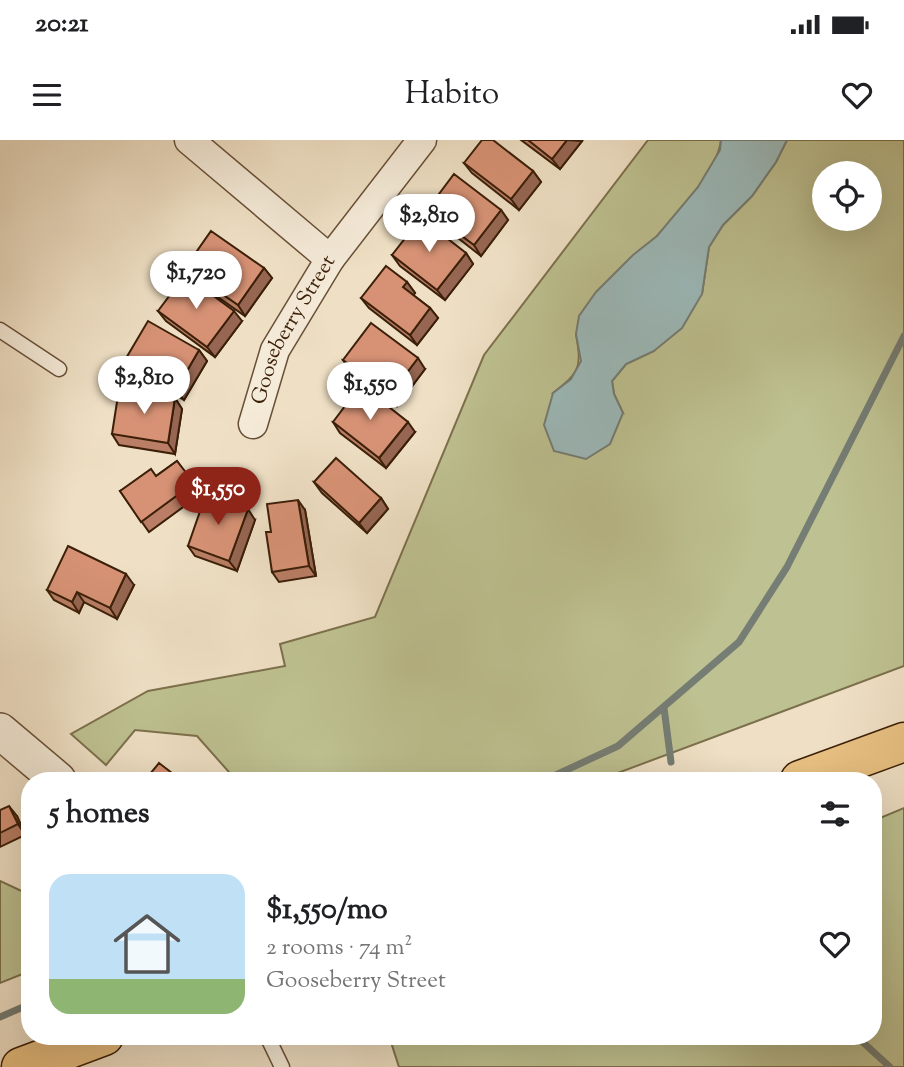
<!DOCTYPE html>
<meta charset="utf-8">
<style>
body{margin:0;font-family:"Sorts Mill Goudy",serif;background:#f2f2f2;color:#202124;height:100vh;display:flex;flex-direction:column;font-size:26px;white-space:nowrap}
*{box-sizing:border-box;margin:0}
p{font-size:23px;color:#757577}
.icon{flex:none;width:38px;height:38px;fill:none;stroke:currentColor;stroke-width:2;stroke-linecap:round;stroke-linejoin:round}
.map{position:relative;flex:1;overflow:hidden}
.details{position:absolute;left:21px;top:632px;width:861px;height:273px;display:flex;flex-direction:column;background:#fff;border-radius:28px;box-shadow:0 7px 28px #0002}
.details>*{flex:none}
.controls{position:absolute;left:812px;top:21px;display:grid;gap:14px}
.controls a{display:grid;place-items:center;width:70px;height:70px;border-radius:50%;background:#fff;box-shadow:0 7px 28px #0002;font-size:35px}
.price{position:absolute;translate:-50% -60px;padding:0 16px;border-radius:24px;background:#fff;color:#222;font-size:23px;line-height:46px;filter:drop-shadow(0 2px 4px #0008)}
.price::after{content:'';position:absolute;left:50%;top:42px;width:21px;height:16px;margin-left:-10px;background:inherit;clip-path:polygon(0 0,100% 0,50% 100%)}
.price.current{background:#8f2418;color:#fff}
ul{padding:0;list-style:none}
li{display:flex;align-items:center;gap:21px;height:175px;padding:0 28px}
li span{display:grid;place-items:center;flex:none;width:196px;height:140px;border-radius:21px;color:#555}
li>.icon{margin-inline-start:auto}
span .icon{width:84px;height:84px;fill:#fffc;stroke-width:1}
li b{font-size:30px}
h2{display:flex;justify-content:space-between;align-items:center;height:84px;padding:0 28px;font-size:30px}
.status{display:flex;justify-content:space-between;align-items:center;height:49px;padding:0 35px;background:#fff;direction:ltr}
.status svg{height:19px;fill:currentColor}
header{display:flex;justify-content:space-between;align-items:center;height:91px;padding:0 28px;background:#fff;font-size:32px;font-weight:600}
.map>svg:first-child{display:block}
.green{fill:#bec191;stroke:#7c704c;stroke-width:2;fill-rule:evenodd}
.water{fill:#9cbbbc;stroke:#757d74;stroke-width:2}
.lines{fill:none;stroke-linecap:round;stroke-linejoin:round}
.stream{stroke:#757d74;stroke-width:7}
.service-casing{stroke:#684f37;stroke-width:17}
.minor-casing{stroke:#684f37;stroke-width:31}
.tertiary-casing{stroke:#684f37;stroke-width:38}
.primary-casing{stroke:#3b1f08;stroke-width:41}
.service{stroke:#f5ebd9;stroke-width:14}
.minor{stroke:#f5ebd9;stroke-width:28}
.tertiary{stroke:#f5ebd9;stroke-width:35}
.primary{stroke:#e8c082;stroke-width:38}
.wall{fill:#b97e65;stroke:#3b1f08;stroke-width:2}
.shaded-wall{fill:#966652;stroke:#3b1f08;stroke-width:2}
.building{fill:#d79275;stroke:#3b1f08;stroke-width:2}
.labels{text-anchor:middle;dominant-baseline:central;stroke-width:7;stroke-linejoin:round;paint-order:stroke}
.street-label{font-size:21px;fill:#3b1f08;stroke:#f5ebd9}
</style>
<div class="status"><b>20:21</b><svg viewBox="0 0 49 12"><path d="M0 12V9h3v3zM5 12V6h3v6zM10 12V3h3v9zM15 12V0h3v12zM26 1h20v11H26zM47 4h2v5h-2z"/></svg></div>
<header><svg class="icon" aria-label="menu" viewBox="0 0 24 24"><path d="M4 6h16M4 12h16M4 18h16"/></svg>Habito<svg class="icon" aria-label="heart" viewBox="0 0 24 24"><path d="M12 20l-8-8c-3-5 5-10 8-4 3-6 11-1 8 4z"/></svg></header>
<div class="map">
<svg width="904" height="927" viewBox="0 0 904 927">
<rect width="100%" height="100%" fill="#efe0c5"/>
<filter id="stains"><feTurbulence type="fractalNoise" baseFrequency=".00286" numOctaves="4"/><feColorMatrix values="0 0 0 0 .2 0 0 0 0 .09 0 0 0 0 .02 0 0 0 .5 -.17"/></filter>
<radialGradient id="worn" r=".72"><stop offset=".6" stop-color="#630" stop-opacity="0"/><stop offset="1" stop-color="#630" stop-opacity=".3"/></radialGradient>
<path class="green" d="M 648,0 L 721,0 C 718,30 679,72 659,94 C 648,106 633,114 622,127 C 605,147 591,172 576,194 C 582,228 580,232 553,253 L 623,273 L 614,254 L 612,241 L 626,224 L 654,211 L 702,154 L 709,107 L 723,85 L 752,56 L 776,22 L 787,0 L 904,0 L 904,526 L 599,640 L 236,640 L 197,596 L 135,590 L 106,625 L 71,594 L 148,551 L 285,526 L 280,504 L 375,477 L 484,215 ZM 824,33 L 870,33 L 870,79 L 824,79 Z
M 904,668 L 904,927 L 399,927 L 389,896 L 873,896 L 873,681 Z
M 0,741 L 30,755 L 30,831 L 0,843 Z"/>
<path class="water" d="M 721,0 L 787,0 L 776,22 L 752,56 L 723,85 L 709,107 L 702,154 L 682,188 L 654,211 L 626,224 L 612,241 L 614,254 L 623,273 L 610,304 L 586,319 L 554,311 L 544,285 L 553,253 L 571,239 L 581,221 L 576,194 L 579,176 L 596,152 L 633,115 L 657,96 L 698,47 L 720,10 Z"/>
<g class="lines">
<path class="stream" d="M 664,568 L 671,622
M 545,640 L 618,606 L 739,502 L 787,427 L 904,196
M 0,877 L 30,864
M 856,896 L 890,927"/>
<g class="service-casing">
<path id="service" d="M 0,190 L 59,229
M 267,896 L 282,927"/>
</g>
<g class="minor-casing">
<g id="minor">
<path d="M 189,0 L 330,119"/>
<path id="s1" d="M 253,284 L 275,210 L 330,119 L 422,0"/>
</g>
</g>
<g class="tertiary-casing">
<path id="tertiary" d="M 0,591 L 58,640"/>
</g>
<g class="primary-casing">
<path id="primary" d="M 800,640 L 904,602
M 21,927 L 104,896"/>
</g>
<use href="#service" class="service"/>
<use href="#minor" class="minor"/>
<use href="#tertiary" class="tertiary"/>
<use href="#primary" class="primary"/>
</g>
<path class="wall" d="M 521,0 L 581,0 L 582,1 L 560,29 Z
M 464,23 L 533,31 L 541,42 L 519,70 L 472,33 Z
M 427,70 L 501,70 L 508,80 L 481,116 L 435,80 Z
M 466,113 L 473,124 L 445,160 L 400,126 L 392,115 Z
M 185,128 L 264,128 L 272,138 L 245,176 L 192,139 Z
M 407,142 L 415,153 L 413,155 L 430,168 L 438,178 L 417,205 L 369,168 L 361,158 Z
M 158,171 L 242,181 L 215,217 L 166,181 Z
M 199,210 L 207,221 L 184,260 L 133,231 L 125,220 Z
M 343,220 L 425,229 L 397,266 L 350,230 Z
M 175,258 L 182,269 L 175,314 L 119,305 L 112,294 Z
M 333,282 L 415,292 L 386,328 L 340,293 Z
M 177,321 L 201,354 L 149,392 L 120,351 L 156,336 Z
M 314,342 L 381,358 L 388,369 L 367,393 L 322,353 Z
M 305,370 L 316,436 L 279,442 L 272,432 L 271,392 Z
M 255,380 L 237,431 L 195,416 L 188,406 Z
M 134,445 L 117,479 L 84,462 L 79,473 L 54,460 L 47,450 Z
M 0,670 L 17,676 L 25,695 L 0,707 Z"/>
<path class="shaded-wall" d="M 567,0 L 582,1 L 560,29 L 552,19 Z
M 533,31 L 541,42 L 519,70 L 511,59 Z
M 501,70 L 508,80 L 481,116 L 474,105 Z
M 466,113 L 473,124 L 445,160 L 437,150 Z
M 264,128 L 272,138 L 245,176 L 238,165 Z
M 407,142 L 415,153 L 411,158 L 403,147 Z
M 430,168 L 438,178 L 417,205 L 410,195 Z
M 234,171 L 242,181 L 215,217 L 207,207 Z
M 199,210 L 207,221 L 184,260 L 176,250 Z
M 418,218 L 425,229 L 397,266 L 390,255 Z
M 175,258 L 182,269 L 175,314 L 168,303 Z
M 408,282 L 415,292 L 386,328 L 379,318 Z
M 381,358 L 388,369 L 367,393 L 359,383 Z
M 298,360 L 305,370 L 316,436 L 309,426 Z
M 248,369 L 255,380 L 237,431 L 229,421 Z
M 126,434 L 134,445 L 117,479 L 110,468 Z
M 77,452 L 84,462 L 79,473 L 72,462 Z
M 9,666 L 17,676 L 25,695 L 18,684 Z"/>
<path class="building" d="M 482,0 L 493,0 L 533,31 L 511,59 L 464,23 Z
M 528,0 L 567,0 L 552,19 Z
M 454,34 L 501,70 L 474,105 L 427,70 Z
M 421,78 L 466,113 L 437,150 L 392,115 Z
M 211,91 L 264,128 L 238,165 L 185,128 Z
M 386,126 L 407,142 L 403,147 L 430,168 L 410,195 L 361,158 Z
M 185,135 L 234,171 L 207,207 L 158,171 Z
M 148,181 L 199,210 L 176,250 L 125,220 Z
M 371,183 L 418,218 L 390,255 L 343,220 Z
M 361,245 L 408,282 L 379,318 L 333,282 Z
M 119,249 L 175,258 L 168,303 L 112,294 Z
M 336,318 L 381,358 L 359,383 L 314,342 Z
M 177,321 L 194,343 L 141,382 L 120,351 L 151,329 L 156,336 Z
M 206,354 L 248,369 L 229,421 L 188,406 Z
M 298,360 L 309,426 L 272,432 L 266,392 L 271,392 L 267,364 Z
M 68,406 L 126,434 L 110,468 L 77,452 L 72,462 L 47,450 Z
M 159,623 L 181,640 L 145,640 Z
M 9,666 L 18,684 L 0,693 L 0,670 Z"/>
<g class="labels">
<g class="street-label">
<text stroke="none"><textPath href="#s1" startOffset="103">Gooseberry Street</textPath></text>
</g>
</g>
<rect width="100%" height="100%" filter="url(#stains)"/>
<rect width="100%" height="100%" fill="url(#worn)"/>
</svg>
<div class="controls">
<a><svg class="icon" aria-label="locate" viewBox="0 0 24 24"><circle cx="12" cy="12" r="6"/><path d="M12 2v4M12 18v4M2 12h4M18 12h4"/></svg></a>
</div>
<b class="price" style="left:429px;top:114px">$2,810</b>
<b class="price" style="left:196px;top:171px">$1,720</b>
<b class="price" style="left:144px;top:276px">$2,810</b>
<b class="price" style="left:370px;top:282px">$1,550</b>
<b class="price current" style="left:218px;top:387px">$1,550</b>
<section class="details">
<h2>5 homes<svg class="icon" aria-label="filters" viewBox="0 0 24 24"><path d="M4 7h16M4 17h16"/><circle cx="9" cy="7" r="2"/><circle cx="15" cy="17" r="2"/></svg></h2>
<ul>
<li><span style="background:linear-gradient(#bfe0f5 75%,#8fb573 0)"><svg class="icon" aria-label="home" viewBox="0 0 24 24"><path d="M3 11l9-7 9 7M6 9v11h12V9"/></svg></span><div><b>$1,550/mo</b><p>2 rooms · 74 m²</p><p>Gooseberry Street</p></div><svg class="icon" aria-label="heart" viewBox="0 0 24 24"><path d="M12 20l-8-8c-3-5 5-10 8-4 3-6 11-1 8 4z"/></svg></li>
</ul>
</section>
</div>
